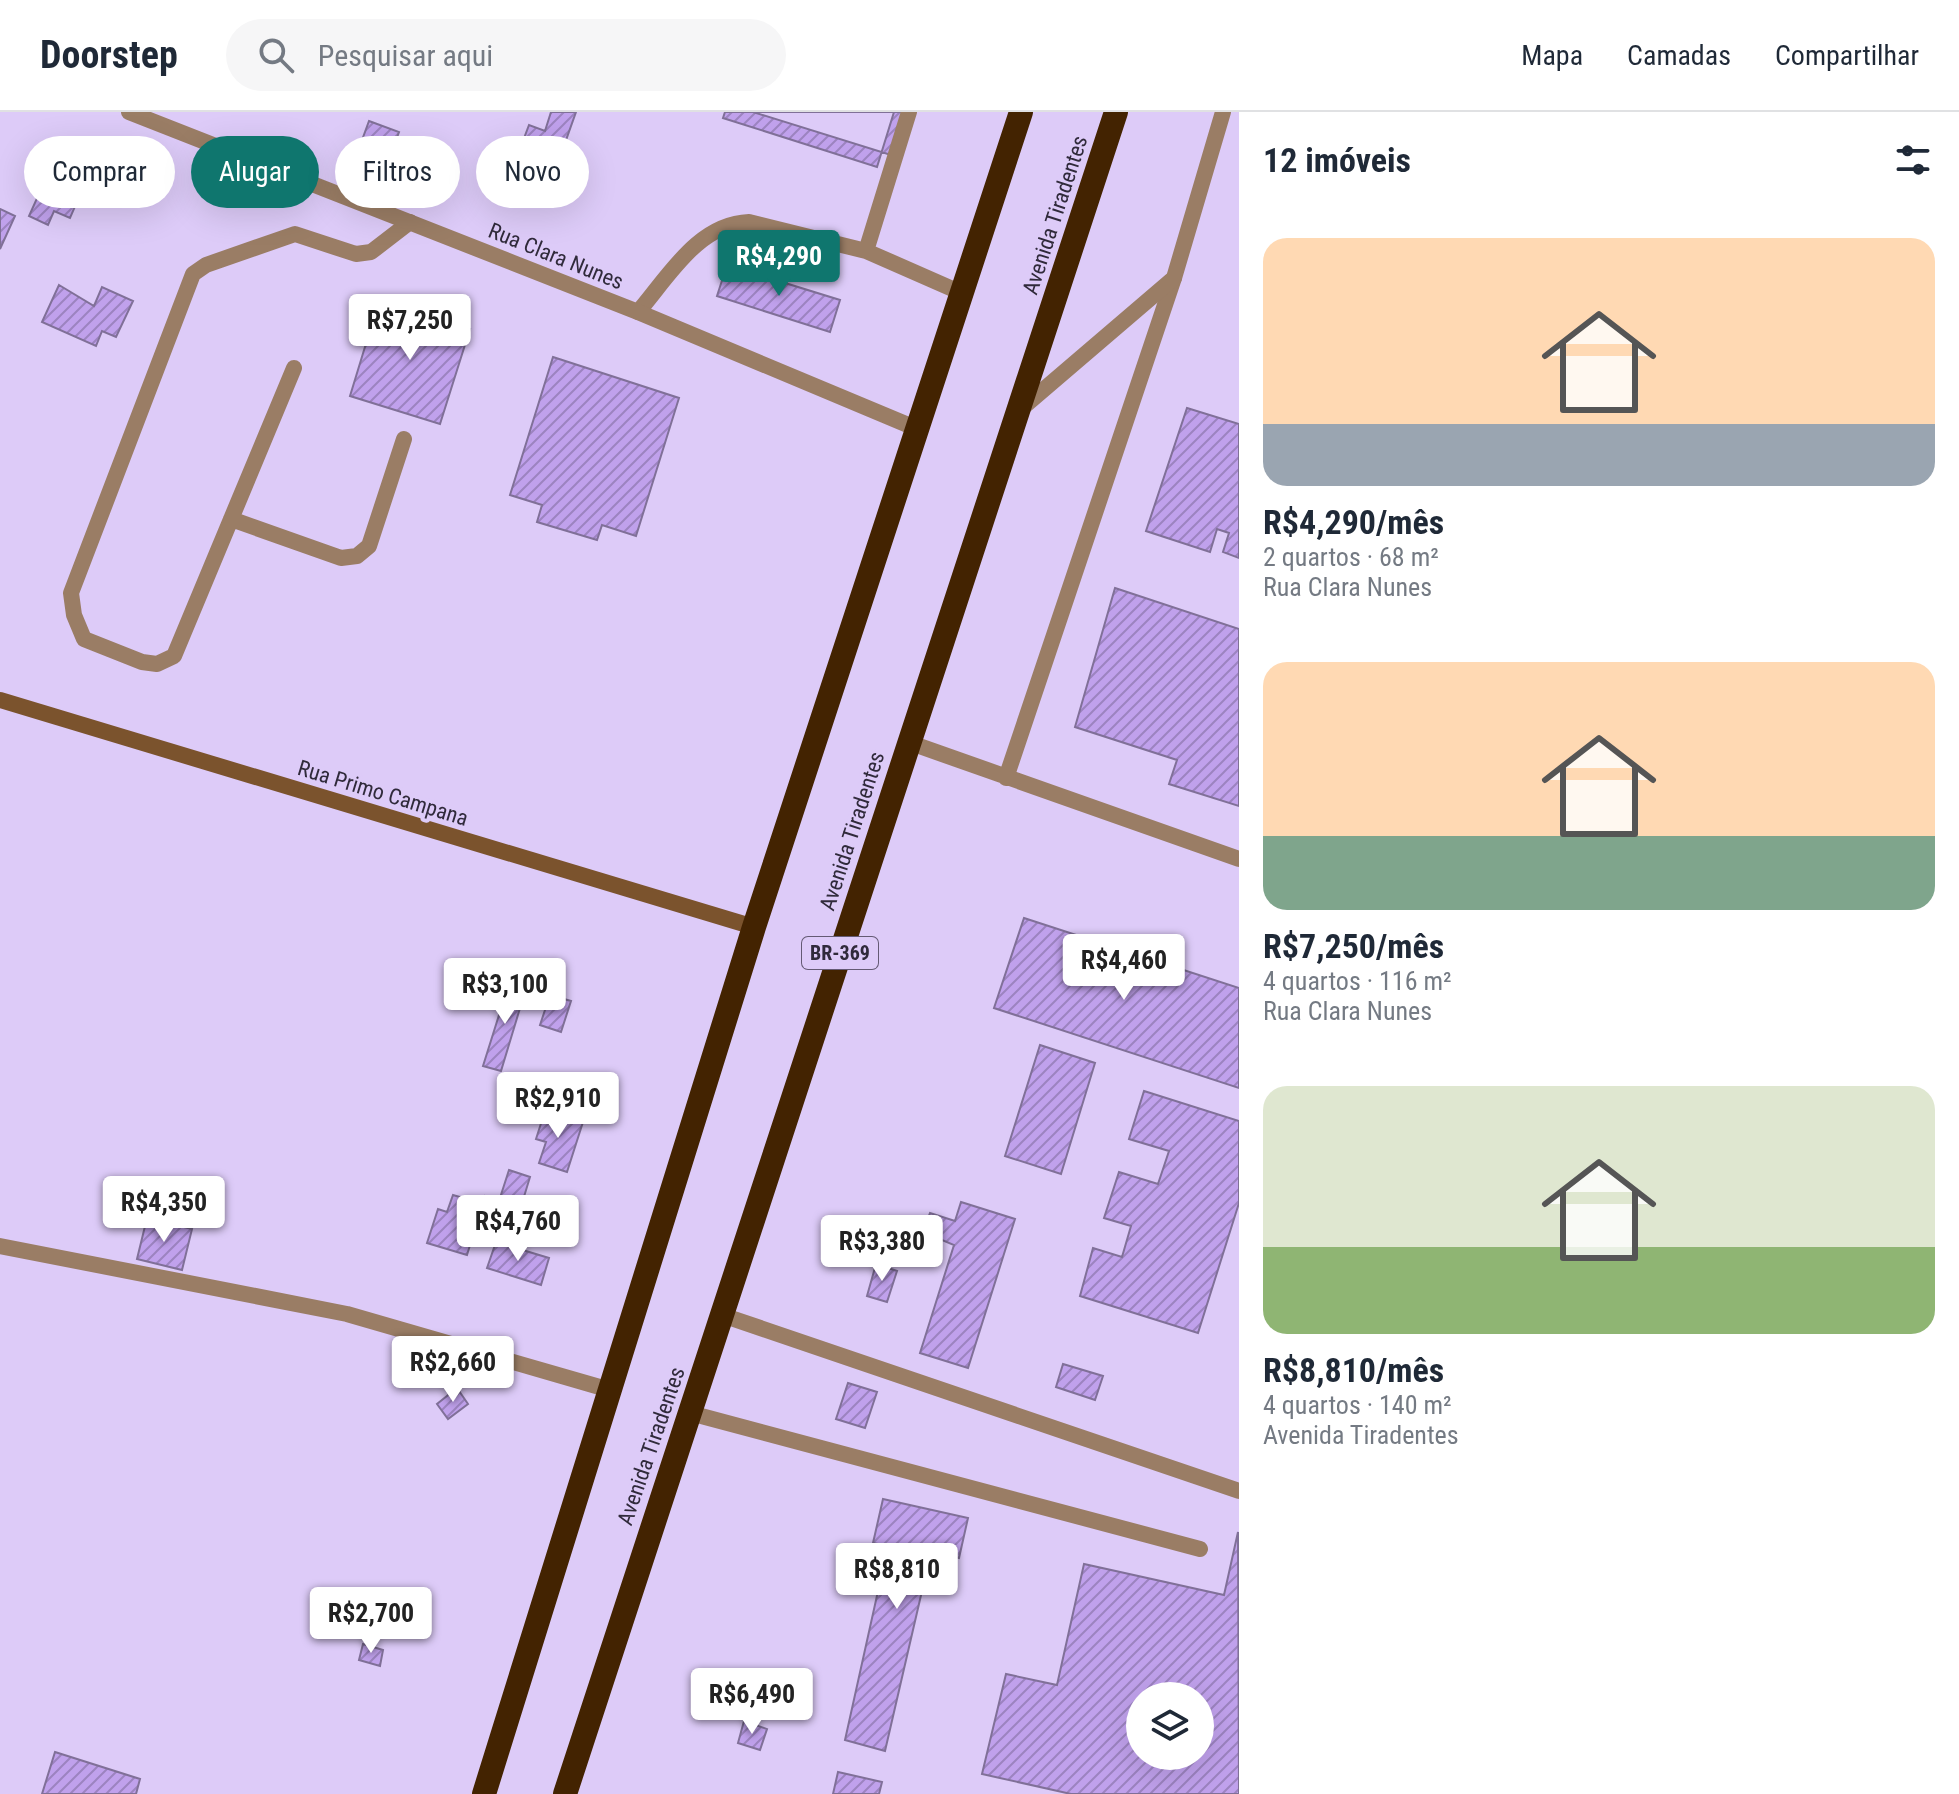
<!DOCTYPE html>
<html lang="pt">
<meta charset="utf-8">
<style>
body{margin:0;font-family:"Roboto Condensed",sans-serif;background:#f6f6f7;color:#1f2937;height:100vh;display:flex;flex-direction:column;font-size:30px;white-space:nowrap}
*{box-sizing:border-box;margin:0}
p{font-size:26px;color:#747a83}
.icon{flex:none;width:44px;height:44px;fill:none;stroke:currentColor;stroke-width:2;stroke-linecap:round;stroke-linejoin:round}
.map{position:relative;flex:1;overflow:hidden}
.panel{display:flex;flex-direction:column;background:#fff;width:720px}
.panel>*{flex:none}
.hud{position:absolute;left:24px;top:24px;width:760px;height:72px;display:flex;gap:16px}
.fabs{position:absolute;left:1126px;top:1570px;display:grid;gap:16px}
.fabs a{display:grid;place-items:center;width:88px;height:88px;border-radius:50%;background:#fff;box-shadow:0 8px 32px #0002;font-size:40px}
.price{position:absolute;translate:-50% -68px;padding:0 18px;border-radius:8px;background:#fff;color:#222;font-size:26px;line-height:52px;filter:drop-shadow(0 2px 4px #0008)}
.price::after{content:'';position:absolute;left:50%;top:48px;width:24px;height:18px;margin-left:-12px;background:inherit;clip-path:polygon(0 0,100% 0,50% 100%)}
.price.current{background:#0f766e;color:#fff}
ul{padding:0;list-style:none}
li{display:grid;align-content:center;gap:16px;height:424px;padding:0 24px}
li span{display:grid;place-items:center;height:248px;border-radius:24px;color:#555}
li>.icon{margin-inline-start:auto}
span .icon{width:144px;height:144px;fill:#fffc;stroke-width:1}
li b{font-size:34px}
h2{display:flex;justify-content:space-between;align-items:center;height:96px;padding:0 24px;font-size:34px}
.tag{padding:0 28px;border-radius:36px;background:#fff;box-shadow:0 8px 32px #0002;font-size:28px;line-height:72px}
.tag.current{background:#0f766e;color:#fff}
header{display:flex;align-items:center;gap:48px;box-sizing:border-box;height:112px;padding:0 40px;background:#fff;border-bottom:2px solid #e0e1e3}
header strong{font-size:38px}
nav{display:flex;gap:44px;margin-inline-start:auto;font-size:28px}
.search{width:560px;height:72px;background:#f6f6f7;display:flex;align-items:center;gap:20px;box-sizing:border-box;padding:0 28px;border-radius:44px;color:#747a83;font-size:30px}
main{display:flex;flex:1;min-height:0}
.map>svg:first-child{display:block}
.building{fill:url(#building-hatch);stroke:#807098;stroke-width:2;fill-rule:evenodd}
.lines{fill:none;stroke-linecap:round;stroke-linejoin:round}
.lane{stroke:#9a7d65;stroke-width:16}
.street{stroke:#9a7d65;stroke-width:16}
.secondary{stroke:#7b532d;stroke-width:16}
.highway{stroke:#432301;stroke-width:24}
.labels{text-anchor:middle;dominant-baseline:central;stroke-width:8;stroke-linejoin:round;paint-order:stroke}
.shield{fill:#ddcbf8;stroke:#645a74;stroke-width:2}
.shield-label{font-size:20px;font-weight:bold;fill:#302a3b}
.street-label{font-size:22px;fill:#302a3b;stroke:#ddcbf8}
</style>
<header>
<strong>Doorstep</strong>
<div class="search"><svg class="icon" aria-label="search" viewBox="0 0 24 24"><circle cx="10" cy="10" r="6"/><path d="M15 15l6 6"/></svg>Pesquisar aqui</div>
<nav><a>Mapa</a><a>Camadas</a><a>Compartilhar</a></nav>
</header>
<main>
<div class="map">
<svg width="1239" height="1682" viewBox="0 0 1239 1682">
<defs>
<pattern id="building-hatch" width="6" height="6" patternUnits="userSpaceOnUse" patternTransform="scale(2)"><rect width="6" height="6" fill="#c0a1ec"/><path d="M-1 1l2-2M0 6l6-6M5 7l2-2" fill="none" stroke="#9c83c0"/></pattern>
</defs>
<rect width="100%" height="100%" fill="#ddcbf8"/>
<path class="building" d="M 551,0 L 576,0 L 543,93 L 519,84 L 537,35 L 523,29 L 529,13 L 545,19 Z
M 725,0 L 894,0 L 877,55 L 723,6 Z
M 753,0 L 904,0 L 891,43 Z
M 369,9 L 399,20 L 391,42 L 361,31 Z
M 52,53 L 86,69 L 70,106 L 54,99 L 48,113 L 29,104 Z
M 0,97 L 15,104 L 0,137 Z
M 727,153 L 840,188 L 830,220 L 717,184 Z
M 59,173 L 94,194 L 102,175 L 133,189 L 116,225 L 102,219 L 96,234 L 42,210 Z
M 379,189 L 470,217 L 440,312 L 350,284 Z
M 553,245 L 679,286 L 636,424 L 602,413 L 597,428 L 537,410 L 542,393 L 510,383 Z
M 1187,296 L 1239,312 L 1239,446 L 1223,440 L 1229,421 L 1217,417 L 1210,440 L 1146,419 Z
M 1115,476 L 1239,517 L 1239,694 L 1169,672 L 1177,648 L 1075,615 Z
M 1024,806 L 1239,876 L 1239,976 L 994,896 Z
M 510,868 L 527,873 L 501,959 L 483,954 Z
M 550,883 L 571,889 L 561,920 L 540,913 Z
M 1040,933 L 1095,951 L 1061,1062 L 1005,1044 Z
M 1144,979 L 1239,1009 L 1239,1091 L 1198,1221 L 1080,1184 L 1093,1136 L 1122,1145 L 1131,1114 L 1104,1106 L 1119,1060 L 1158,1072 L 1169,1039 L 1129,1027 Z
M 545,999 L 583,1010 L 567,1060 L 539,1051 L 546,1030 L 536,1027 Z
M 509,1058 L 530,1065 L 509,1134 L 487,1127 L 493,1110 L 479,1105 L 485,1084 L 499,1089 Z
M 453,1083 L 473,1089 L 467,1107 L 477,1110 L 467,1143 L 427,1131 L 438,1097 L 447,1100 Z
M 961,1090 L 1015,1107 L 968,1256 L 920,1241 L 954,1133 L 923,1120 L 930,1101 L 955,1109 Z
M 147,1106 L 192,1117 L 182,1158 L 137,1147 Z
M 496,1130 L 549,1146 L 541,1173 L 487,1156 Z
M 876,1152 L 897,1159 L 887,1190 L 867,1184 Z
M 1063,1252 L 1103,1264 L 1095,1288 L 1056,1275 Z
M 848,1271 L 877,1280 L 865,1316 L 836,1307 Z
M 457,1276 L 468,1292 L 448,1307 L 437,1292 Z
M 883,1387 L 968,1406 L 959,1446 L 931,1440 L 885,1639 L 845,1628 L 888,1434 L 873,1431 Z
M 1238,1420 L 1239,1682 L 1071,1682 L 982,1662 L 1006,1562 L 1057,1573 L 1084,1452 L 1224,1483 ZM 1140,1584 L 1200,1584 L 1200,1644 L 1140,1644 Z
M 363,1532 L 383,1538 L 380,1554 L 359,1548 Z
M 744,1609 L 767,1617 L 760,1638 L 738,1631 Z
M 55,1640 L 140,1667 L 136,1682 L 42,1682 Z
M 838,1660 L 882,1670 L 879,1682 L 833,1682 Z"/>
<g class="lines">
<path class="lane" d="M 866,139 L 909,0
M 638,200 C 669,164 698,112 749,110 L 866,139 L 964,182
M 294,256 L 174,544 L 157,552 L 142,550 L 84,527 L 74,503 L 71,481 L 193,162 L 206,153 L 295,122 L 356,142 L 371,140 L 410,110
M 231,407 L 341,446 L 357,444 L 369,434 L 404,327
M 908,630 L 1239,747
M 1006,666 L 1174,166
M 0,1134 L 347,1202 L 610,1278
M 690,1301 L 1200,1437"/>
<path class="street" d="M 129,0 L 638,200 L 920,318
M 1021,297 L 1174,166 L 1223,0
M 722,1203 L 1239,1379"/>
<path class="secondary" d="M 0,588 L 754,815"/>
<path class="highway" d="M 484,1682 L 754,815 L 1021,0
M 565,1682 L 1116,0"/>
</g>
<g class="labels">
<rect class="shield" x="802" y="825" width="76" height="32" rx="6"/>
<g class="shield-label">
<text x="840" y="841">BR-369</text>
</g>
<g class="street-label">
<text transform="translate(1055 103) rotate(-72)">Avenida Tiradentes</text>
<text transform="translate(556 144) rotate(22)">Rua Clara Nunes</text>
<text transform="translate(383 681) rotate(17)">Rua Primo Campana</text>
<text transform="translate(852 719) rotate(-72)">Avenida Tiradentes</text>
<text transform="translate(651 1334) rotate(-71)">Avenida Tiradentes</text>
</g>
</g>
</svg>
<div class="fabs">
<a><svg class="icon" aria-label="layers" viewBox="0 0 24 24"><path d="M12 4l9 5-9 5-9-5zM3 14l9 5 9-5"/></svg></a>
</div>
<b class="price current" style="left:779px;top:186px">R$4,290</b>
<b class="price" style="left:410px;top:250px">R$7,250</b>
<b class="price" style="left:1124px;top:890px">R$4,460</b>
<b class="price" style="left:505px;top:914px">R$3,100</b>
<b class="price" style="left:558px;top:1028px">R$2,910</b>
<b class="price" style="left:164px;top:1132px">R$4,350</b>
<b class="price" style="left:518px;top:1151px">R$4,760</b>
<b class="price" style="left:882px;top:1171px">R$3,380</b>
<b class="price" style="left:453px;top:1292px">R$2,660</b>
<b class="price" style="left:897px;top:1499px">R$8,810</b>
<b class="price" style="left:371px;top:1543px">R$2,700</b>
<b class="price" style="left:752px;top:1624px">R$6,490</b>
<div class="hud">
<a class="tag">Comprar</a>
<a class="tag current">Alugar</a>
<a class="tag">Filtros</a>
<a class="tag">Novo</a>
</div>
</div>
<section class="panel">
<h2>12 imóveis<svg class="icon" aria-label="filters" viewBox="0 0 24 24"><path d="M4 7h16M4 17h16"/><circle cx="9" cy="7" r="2"/><circle cx="15" cy="17" r="2"/></svg></h2>
<ul>
<li><span style="background:linear-gradient(#ffd9b3 75%,#9aa5b1 0)"><svg class="icon" aria-label="home" viewBox="0 0 24 24"><path d="M3 11l9-7 9 7M6 9v11h12V9"/></svg></span><div><b>R$4,290/mês</b><p>2 quartos · 68 m²</p><p>Rua Clara Nunes</p></div></li>
<li><span style="background:linear-gradient(#ffd9b3 70%,#7fa58c 0)"><svg class="icon" aria-label="home" viewBox="0 0 24 24"><path d="M3 11l9-7 9 7M6 9v11h12V9"/></svg></span><div><b>R$7,250/mês</b><p>4 quartos · 116 m²</p><p>Rua Clara Nunes</p></div></li>
<li><span style="background:linear-gradient(#dfe7d0 65%,#8fb573 0)"><svg class="icon" aria-label="home" viewBox="0 0 24 24"><path d="M3 11l9-7 9 7M6 9v11h12V9"/></svg></span><div><b>R$8,810/mês</b><p>4 quartos · 140 m²</p><p>Avenida Tiradentes</p></div></li>
</ul>
</section>
</main>
